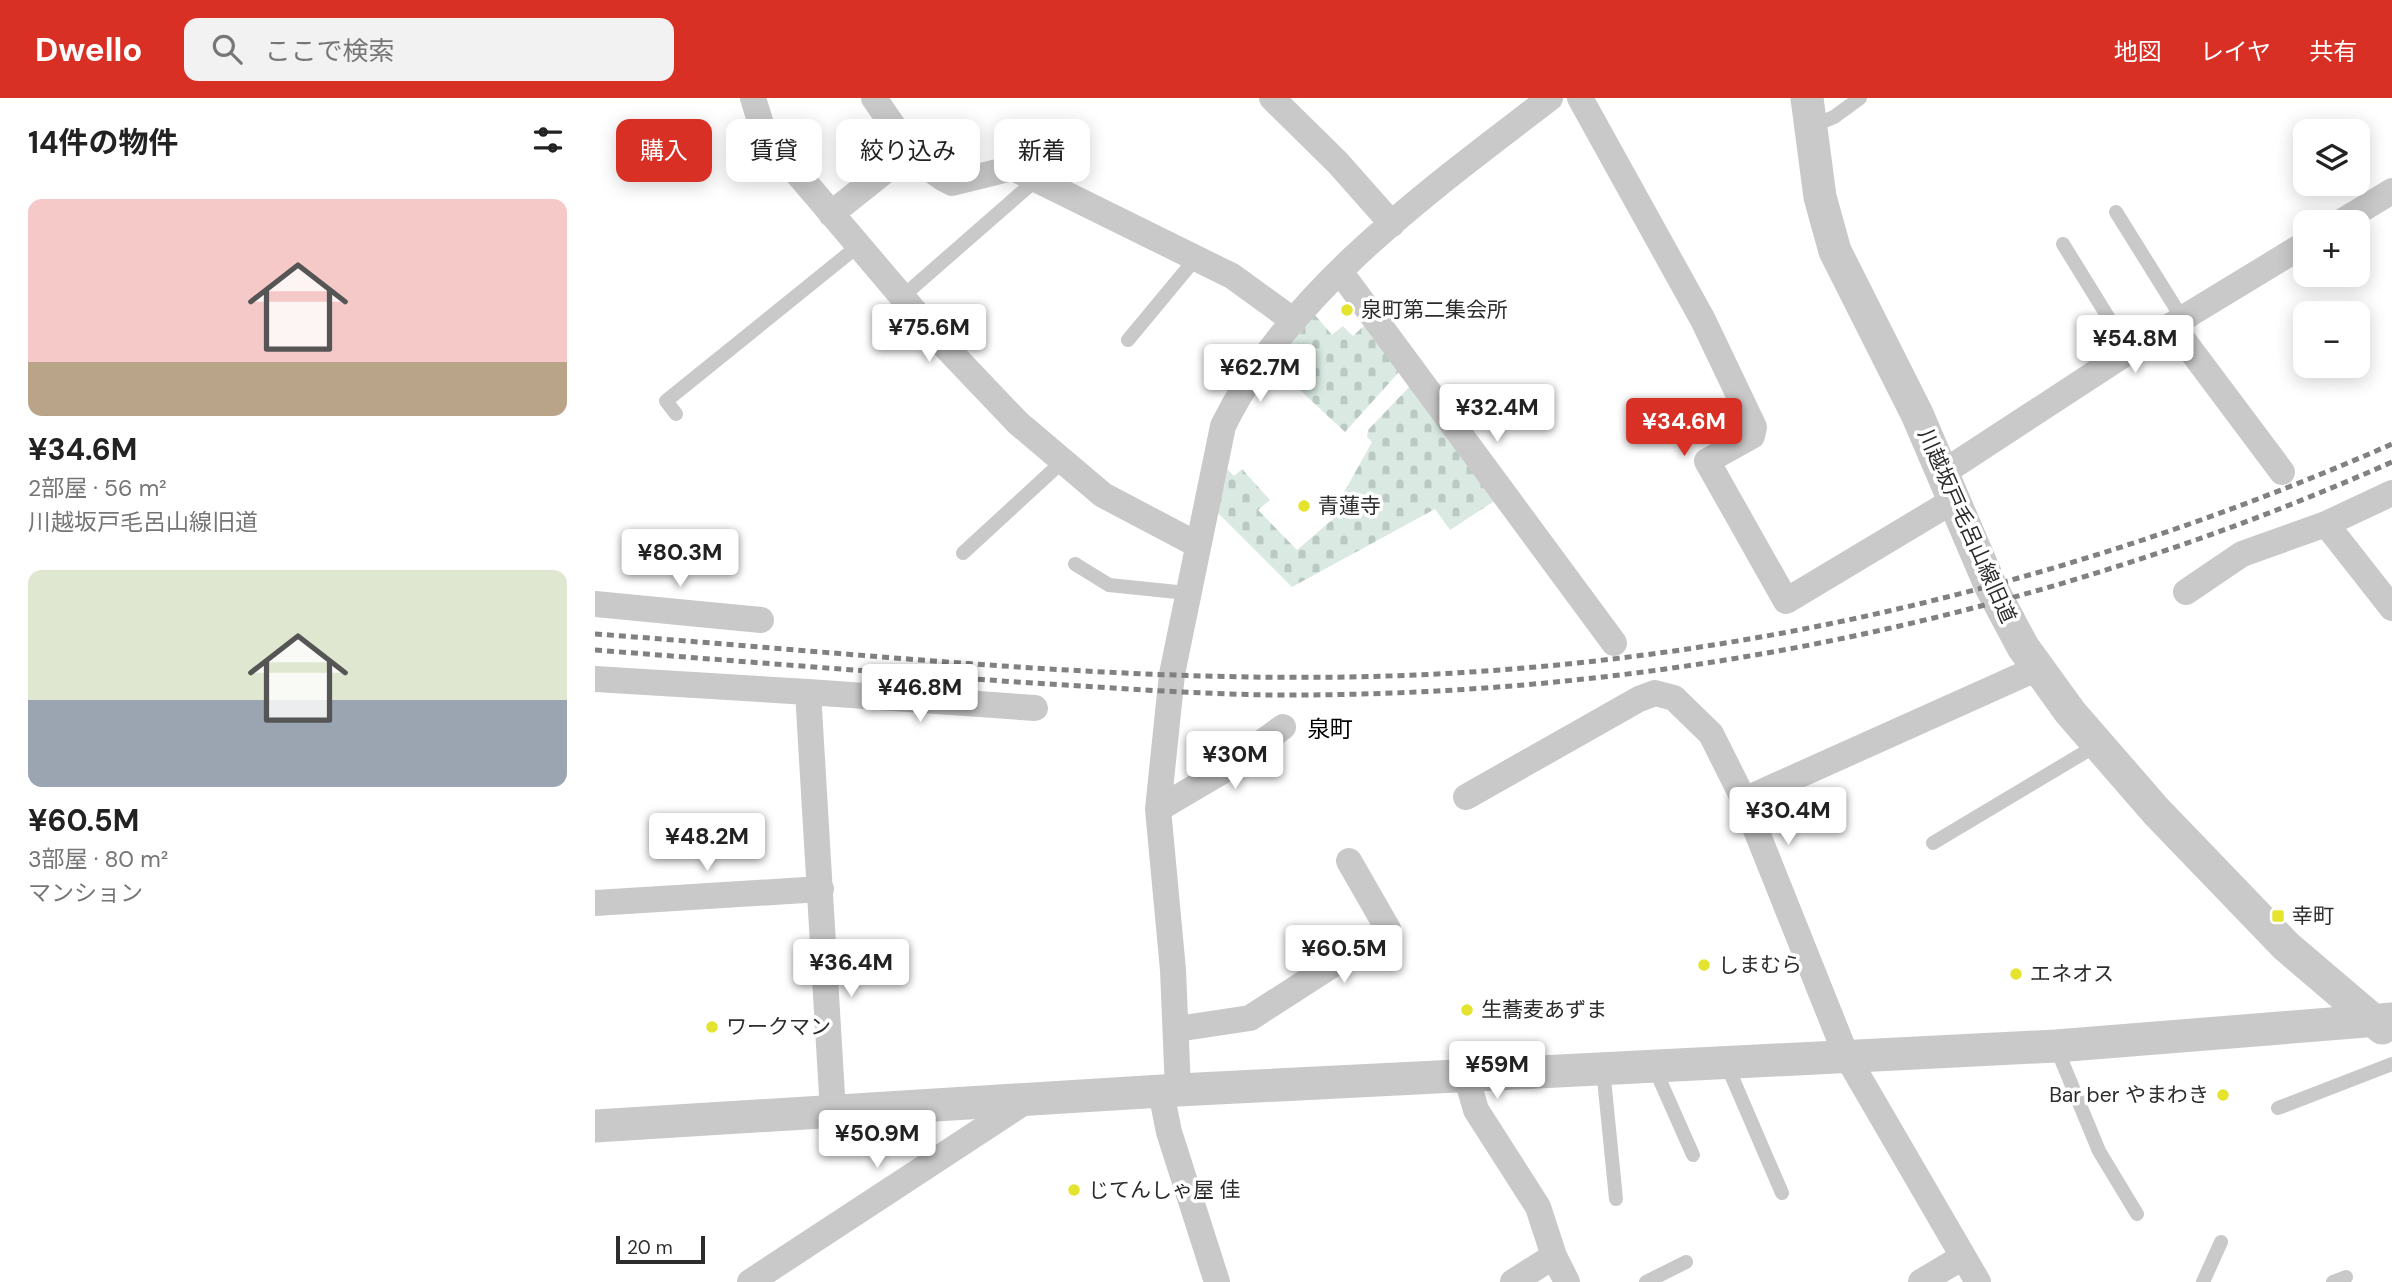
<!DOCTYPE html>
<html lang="ja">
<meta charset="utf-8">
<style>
body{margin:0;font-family:"DM Sans","Noto Sans JP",sans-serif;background:#f2f2f2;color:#222;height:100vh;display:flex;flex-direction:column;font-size:26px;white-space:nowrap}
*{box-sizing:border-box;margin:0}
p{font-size:23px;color:#767676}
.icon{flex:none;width:38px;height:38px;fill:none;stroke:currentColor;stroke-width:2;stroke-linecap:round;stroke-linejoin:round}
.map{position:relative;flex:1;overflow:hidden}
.drawer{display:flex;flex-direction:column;background:#fff;width:595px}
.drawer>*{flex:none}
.hud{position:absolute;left:21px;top:21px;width:665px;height:63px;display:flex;gap:14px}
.fabs{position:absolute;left:1698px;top:21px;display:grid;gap:14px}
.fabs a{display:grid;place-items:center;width:77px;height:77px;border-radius:14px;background:#fff;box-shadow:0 4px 18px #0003;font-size:35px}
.scale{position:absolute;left:21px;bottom:18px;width:89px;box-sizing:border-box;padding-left:7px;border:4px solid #2c2c2c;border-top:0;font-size:19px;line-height:24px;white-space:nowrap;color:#2c2c2c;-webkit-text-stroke:5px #fff;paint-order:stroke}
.price{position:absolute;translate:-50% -60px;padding:0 16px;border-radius:7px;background:#fff;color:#222;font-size:23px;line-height:46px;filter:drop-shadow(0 2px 4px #0008)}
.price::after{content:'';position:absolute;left:50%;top:42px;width:21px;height:16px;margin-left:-10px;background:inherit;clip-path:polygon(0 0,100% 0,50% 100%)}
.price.current{background:#d93025;color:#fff}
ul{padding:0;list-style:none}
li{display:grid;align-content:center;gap:14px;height:371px;padding:0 28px}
li span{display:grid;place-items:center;height:217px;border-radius:14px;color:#555}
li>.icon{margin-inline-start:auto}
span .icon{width:126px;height:126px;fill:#fffc;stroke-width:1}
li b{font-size:30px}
h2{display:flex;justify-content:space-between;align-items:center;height:84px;padding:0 28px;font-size:30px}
.chip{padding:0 24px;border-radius:14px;background:#fff;box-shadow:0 4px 18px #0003;font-size:24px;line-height:63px}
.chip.current{background:#d93025;color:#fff}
header{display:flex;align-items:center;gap:42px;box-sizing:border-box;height:98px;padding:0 35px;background:#d93025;color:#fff}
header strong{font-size:33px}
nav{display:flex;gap:38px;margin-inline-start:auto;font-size:24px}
.search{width:490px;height:63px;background:#f2f2f2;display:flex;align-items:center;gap:18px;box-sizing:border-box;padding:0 24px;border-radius:14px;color:#767676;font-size:26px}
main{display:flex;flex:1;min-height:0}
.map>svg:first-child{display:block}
.cemetery{fill:url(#cemetery-stones)}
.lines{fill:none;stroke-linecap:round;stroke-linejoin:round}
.service{stroke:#c9c9c9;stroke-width:14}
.minor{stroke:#c9c9c9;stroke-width:26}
.tertiary{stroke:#c9c9c9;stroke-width:33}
.rail{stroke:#818181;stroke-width:5;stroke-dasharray:7 5;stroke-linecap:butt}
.poi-dot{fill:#e4e32e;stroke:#fff;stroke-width:2.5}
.labels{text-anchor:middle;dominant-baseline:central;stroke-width:7;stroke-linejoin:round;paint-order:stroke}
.poi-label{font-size:21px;fill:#2c2c2c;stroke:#fff;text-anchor:start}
.street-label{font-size:21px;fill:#2c2c2c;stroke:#fff}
.neighbourhood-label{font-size:23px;fill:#000;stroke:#fff}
</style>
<header>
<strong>Dwello</strong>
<div class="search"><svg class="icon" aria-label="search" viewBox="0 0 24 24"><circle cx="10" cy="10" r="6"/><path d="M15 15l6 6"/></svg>ここで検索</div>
<nav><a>地図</a><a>レイヤ</a><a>共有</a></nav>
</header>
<main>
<section class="drawer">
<h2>14件の物件<svg class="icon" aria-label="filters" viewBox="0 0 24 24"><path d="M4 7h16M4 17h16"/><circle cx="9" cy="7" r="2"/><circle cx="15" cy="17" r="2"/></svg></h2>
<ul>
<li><span style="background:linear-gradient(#f6c9c9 75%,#b9a48a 0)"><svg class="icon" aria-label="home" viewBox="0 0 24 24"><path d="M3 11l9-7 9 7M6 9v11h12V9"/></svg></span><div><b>¥34.6M</b><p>2部屋 · 56 m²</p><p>川越坂戸毛呂山線旧道</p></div></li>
<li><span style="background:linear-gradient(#dfe7d0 60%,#9aa5b1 0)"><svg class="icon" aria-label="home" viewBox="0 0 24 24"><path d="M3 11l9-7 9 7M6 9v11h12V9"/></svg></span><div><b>¥60.5M</b><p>3部屋 · 80 m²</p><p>マンション</p></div></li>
</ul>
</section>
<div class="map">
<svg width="1797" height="1184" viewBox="0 0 1797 1184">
<defs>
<pattern id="cemetery-stones" width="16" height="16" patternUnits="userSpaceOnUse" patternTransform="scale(1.75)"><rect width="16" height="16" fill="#daeae3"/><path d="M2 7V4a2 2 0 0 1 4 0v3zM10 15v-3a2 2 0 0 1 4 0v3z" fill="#bbc9c3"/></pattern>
</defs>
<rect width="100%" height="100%" fill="#fff"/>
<path class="cemetery" d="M 720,217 L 737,237 L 748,228 L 758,238 L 774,223 L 804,274 L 750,334 L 679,268 Z
M 816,287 L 904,400 L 855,432 L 840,411 L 697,489 L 622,414 L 631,370 L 639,378 L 647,371 L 675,402 L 663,412 L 702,452 L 745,415 L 742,407 L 777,344 L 772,339 L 773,332 Z"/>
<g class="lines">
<path class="service" d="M 1215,29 L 1239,19 L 1265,0
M 1521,114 L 1587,220
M 1468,146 L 1534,253
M 307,199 L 442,81
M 533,242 L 601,160
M 81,316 L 71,303 L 263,148
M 368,455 L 468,363
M 480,466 L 514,487 L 592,495
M 1338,745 L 1502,647
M 1461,949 L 1504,1053 L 1542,1116
M 1131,965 L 1187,1095
M 1059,969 L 1098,1057
M 1008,971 L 1021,1101
M 1683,1010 L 1797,966
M 1051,1184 L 1091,1164
M 1608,1184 L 1626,1144
M 1738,1184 L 1751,1179"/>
<path class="minor" d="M 158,0 L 169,36 L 343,241 L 423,325 L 508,397 L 601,446
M 279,0 C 300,30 322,69 357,85 L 418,70 L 637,178 L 699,223
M 677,0 L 743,65 L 797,126
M 985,0 L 1108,222 L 1159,329 L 1157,338 L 1112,363 L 1191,503 L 1361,401
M 236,116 L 316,52
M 1746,124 L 1797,93
M 746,175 L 1019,545
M 1577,227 L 1687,374
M 1349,374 L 1534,253 L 1710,146
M 1797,395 L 1731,426 L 1797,510
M 1591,494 L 1647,456 L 1731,426
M 0,506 L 166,522
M 0,581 L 213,594 L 238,1014
M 213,594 L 440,610
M 871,699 L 1044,601 L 1060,595 L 1079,600 L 1116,636 L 1149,702 L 1251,957 L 1383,1184
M 1149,702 L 1443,570
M 563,711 L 626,674 L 688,629
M 0,805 L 226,791
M 582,931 L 655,920 L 793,831 L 754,763
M 871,977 L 881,1012 L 943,1109 L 959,1158 L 972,1184
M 583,992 L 578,872 L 563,711 L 577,576 L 628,328 C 694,192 838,90 955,0
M 566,994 L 574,1034 L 622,1184
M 155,1184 L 434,1001
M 918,1184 L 959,1158
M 1326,1184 L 1368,1159"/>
<path class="tertiary" d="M 1212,0 L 1225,99 L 1240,153 L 1322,316 L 1396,489 L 1428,549 L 1475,614 L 1561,713 L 1691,848 L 1787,930
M 0,1028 L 583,992 L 1461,948 L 1797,921"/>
<path class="rail" d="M 0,536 C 250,554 502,583 753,579 C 1114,573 1467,491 1797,346
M 0,552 C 141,563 281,574 422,584 C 508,589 594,596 679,597 C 1065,599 1445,520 1797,364"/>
</g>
<g class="poi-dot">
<circle cx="752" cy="212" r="7"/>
<circle cx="709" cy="408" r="7"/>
<rect x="1676" y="811" width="14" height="14" rx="3.5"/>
<circle cx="1109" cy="867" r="7"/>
<circle cx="1421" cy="876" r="7"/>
<circle cx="872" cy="912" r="7"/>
<circle cx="117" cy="929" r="7"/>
<circle cx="1628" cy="997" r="7"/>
<circle cx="479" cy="1092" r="7"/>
</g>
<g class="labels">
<g class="poi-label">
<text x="766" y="212">泉町第二集会所</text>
<text x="723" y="408">青蓮寺</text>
<text x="1697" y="818">幸町</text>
<text x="1123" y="867">しまむら</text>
<text x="1435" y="876">エネオス</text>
<text x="886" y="912">生蕎麦あずま</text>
<text x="131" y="929">ワークマン</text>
<text x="1614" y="997" text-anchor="end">Bar ber やまわき</text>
<text x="493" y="1092">じてんしゃ屋 佳</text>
</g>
<g class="street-label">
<text transform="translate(1372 428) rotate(66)">川越坂戸毛呂山線旧道</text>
</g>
<g class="neighbourhood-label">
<text x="735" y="631">泉町</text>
</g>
</g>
</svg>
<div class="fabs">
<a><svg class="icon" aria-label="layers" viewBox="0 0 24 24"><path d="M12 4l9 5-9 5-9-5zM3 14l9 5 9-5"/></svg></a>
<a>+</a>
<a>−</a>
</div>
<div class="scale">20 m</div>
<b class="price" style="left:334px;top:266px">¥75.6M</b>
<b class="price" style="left:1540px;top:277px">¥54.8M</b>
<b class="price" style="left:665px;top:306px">¥62.7M</b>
<b class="price" style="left:902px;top:346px">¥32.4M</b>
<b class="price current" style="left:1089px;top:360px">¥34.6M</b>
<b class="price" style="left:85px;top:491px">¥80.3M</b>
<b class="price" style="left:325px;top:626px">¥46.8M</b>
<b class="price" style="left:640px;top:693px">¥30M</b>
<b class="price" style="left:1193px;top:749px">¥30.4M</b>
<b class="price" style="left:112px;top:775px">¥48.2M</b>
<b class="price" style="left:749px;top:887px">¥60.5M</b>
<b class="price" style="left:256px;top:901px">¥36.4M</b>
<b class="price" style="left:902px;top:1003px">¥59M</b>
<b class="price" style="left:282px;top:1072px">¥50.9M</b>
<div class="hud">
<a class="chip current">購入</a>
<a class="chip">賃貸</a>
<a class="chip">絞り込み</a>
<a class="chip">新着</a>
</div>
</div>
</main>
